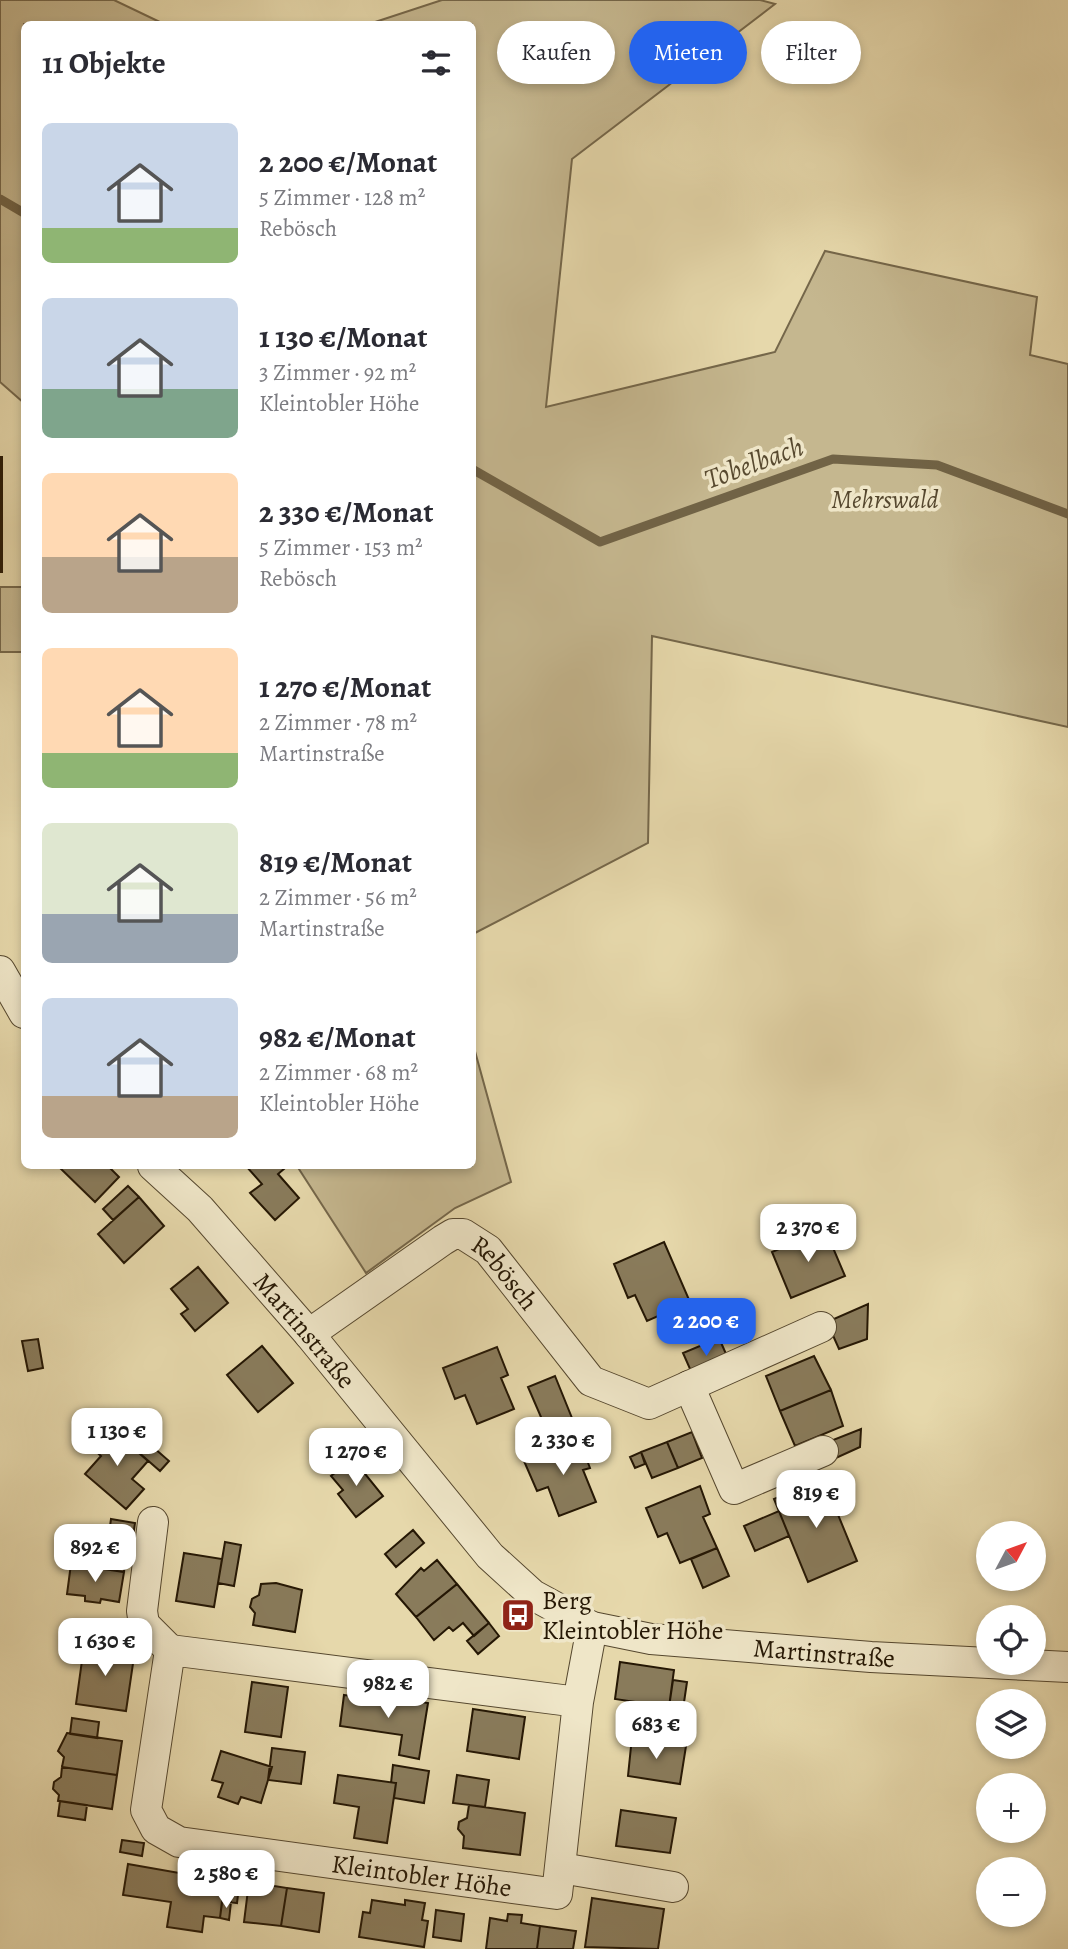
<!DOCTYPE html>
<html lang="de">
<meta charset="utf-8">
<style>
body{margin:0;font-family:Alegreya,serif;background:#f7f7f7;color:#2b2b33;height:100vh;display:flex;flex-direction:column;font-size:26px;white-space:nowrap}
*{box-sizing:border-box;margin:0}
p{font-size:23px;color:#7c7c81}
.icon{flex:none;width:38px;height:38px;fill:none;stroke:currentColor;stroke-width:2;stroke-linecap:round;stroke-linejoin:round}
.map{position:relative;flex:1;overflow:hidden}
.panel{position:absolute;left:21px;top:21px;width:455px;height:1148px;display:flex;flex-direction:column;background:#fff;border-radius:10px;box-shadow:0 4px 10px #0003}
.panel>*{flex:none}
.banner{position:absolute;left:497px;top:21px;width:466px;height:63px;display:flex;gap:14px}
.needle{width:46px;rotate:49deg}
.buttons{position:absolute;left:976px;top:1521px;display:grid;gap:14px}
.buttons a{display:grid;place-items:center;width:70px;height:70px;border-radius:50%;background:#fff;box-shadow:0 4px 10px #0003;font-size:35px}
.price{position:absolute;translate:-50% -60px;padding:0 16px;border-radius:14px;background:#fff;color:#222;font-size:23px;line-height:46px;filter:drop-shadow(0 2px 4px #0008)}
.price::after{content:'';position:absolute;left:50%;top:42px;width:21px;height:16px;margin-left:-10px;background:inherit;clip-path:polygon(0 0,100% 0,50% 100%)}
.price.current{background:#2563eb;color:#fff}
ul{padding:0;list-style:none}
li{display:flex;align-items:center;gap:21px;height:175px;padding:0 21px}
li span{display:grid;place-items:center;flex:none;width:196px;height:140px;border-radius:10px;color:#555}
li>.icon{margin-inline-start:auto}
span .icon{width:84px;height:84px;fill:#fffc;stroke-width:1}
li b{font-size:30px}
h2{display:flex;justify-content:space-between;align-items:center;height:84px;padding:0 21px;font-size:30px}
.chip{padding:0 24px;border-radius:32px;background:#fff;box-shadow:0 4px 10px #0003;font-size:24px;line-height:63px}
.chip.current{background:#2563eb;color:#fff}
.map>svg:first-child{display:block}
.green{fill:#c5b78f;stroke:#75674a;stroke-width:2}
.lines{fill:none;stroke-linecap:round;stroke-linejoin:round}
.stream{stroke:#716346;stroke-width:9}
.building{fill:#897b5b;stroke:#251704;stroke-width:2}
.minor-casing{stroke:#55472e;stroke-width:32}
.minor{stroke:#efe6c8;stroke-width:30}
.labels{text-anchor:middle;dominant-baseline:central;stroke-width:7;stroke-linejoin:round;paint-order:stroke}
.park-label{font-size:26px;font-style:italic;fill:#55472e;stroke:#efe6c8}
.street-label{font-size:26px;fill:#251704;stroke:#efe6c8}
.poi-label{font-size:26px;fill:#251704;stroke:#efe6c8;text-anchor:start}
.water-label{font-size:28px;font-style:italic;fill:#584a30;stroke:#efe6c8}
</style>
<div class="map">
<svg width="1068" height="1949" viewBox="0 0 1068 1949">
<rect width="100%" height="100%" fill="#e6d8ab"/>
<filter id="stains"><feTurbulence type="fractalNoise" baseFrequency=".00286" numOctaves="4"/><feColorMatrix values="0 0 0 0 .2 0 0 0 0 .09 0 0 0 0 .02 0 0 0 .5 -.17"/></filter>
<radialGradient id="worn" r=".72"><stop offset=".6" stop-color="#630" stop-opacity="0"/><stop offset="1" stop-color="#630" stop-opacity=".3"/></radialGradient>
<path class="green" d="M 0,0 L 114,0 L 164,24 L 24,24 L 24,403 L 0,382 Z
M 442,0 L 760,0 L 775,4 L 572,159 L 546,407 L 775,352 L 825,251 L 1037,297 L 1030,355 L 1068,364 L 1068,727 L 652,636 L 648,843 L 473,934 L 472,24 L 369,24 Z
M 0,587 L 24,587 L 24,652 L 0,652 Z
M 473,1044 L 511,1182 L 455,1208 L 366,1273 L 297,1166 L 472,1166 Z"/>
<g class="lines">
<path class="stream" d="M 0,199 L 24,213
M 472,469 L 600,542 L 833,459 L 937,465 L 1068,514"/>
</g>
<path class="building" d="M 0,457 L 2,457 L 2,572 L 0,572 Z
M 58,1166 L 108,1166 L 119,1177 L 95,1202 Z
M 246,1166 L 282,1166 L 285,1168 L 278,1174 L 299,1198 L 275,1220 L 250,1193 L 262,1184 Z
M 128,1186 L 139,1197 L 113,1220 L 103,1209 Z
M 139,1197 L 164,1226 L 124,1263 L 98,1234 Z
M 825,1229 L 845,1276 L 791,1298 L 772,1252 Z
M 664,1242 L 690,1302 L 647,1321 L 635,1295 L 628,1298 L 614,1264 Z
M 198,1267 L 228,1303 L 195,1331 L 181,1314 L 188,1309 L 171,1289 Z
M 868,1304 L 867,1339 L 839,1349 L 827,1322 Z
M 719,1338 L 730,1363 L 694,1378 L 683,1353 Z
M 38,1339 L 43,1368 L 28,1371 L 22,1341 Z
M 262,1346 L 293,1383 L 258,1412 L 227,1375 Z
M 497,1347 L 508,1375 L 501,1378 L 514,1409 L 477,1424 L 465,1395 L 455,1399 L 443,1368 Z
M 814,1356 L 831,1390 L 780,1411 L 766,1376 Z
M 555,1376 L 576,1428 L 550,1438 L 528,1387 Z
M 831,1390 L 843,1426 L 795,1446 L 780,1411 Z
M 108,1426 L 148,1461 L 132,1479 L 144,1489 L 126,1509 L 85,1474 L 101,1456 L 90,1446 Z
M 861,1429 L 860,1447 L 836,1458 L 828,1442 Z
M 692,1432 L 702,1458 L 678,1468 L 667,1442 Z
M 138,1434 L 169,1461 L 160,1471 L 129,1444 Z
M 579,1439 L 590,1468 L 583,1470 L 596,1502 L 559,1516 L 548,1487 L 537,1491 L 524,1461 Z
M 667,1442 L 678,1468 L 652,1478 L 641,1452 Z
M 641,1452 L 645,1464 L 635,1468 L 630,1457 Z
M 353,1459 L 383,1496 L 356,1517 L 338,1494 L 343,1490 L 331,1476 Z
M 823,1478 L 857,1561 L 808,1582 L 774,1499 Z
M 700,1486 L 710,1514 L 703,1517 L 717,1548 L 680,1563 L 667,1533 L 658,1537 L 646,1508 Z
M 779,1511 L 789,1536 L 755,1551 L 744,1526 Z
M 111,1519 L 135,1523 L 132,1544 L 108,1541 Z
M 413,1530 L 424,1543 L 396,1567 L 385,1554 Z
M 94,1534 L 109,1536 L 108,1541 L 127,1543 L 124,1572 L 71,1564 L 75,1536 L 93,1539 Z
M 225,1542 L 241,1545 L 234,1586 L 218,1583 Z
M 717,1548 L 729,1576 L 703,1588 L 691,1559 Z
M 184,1553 L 222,1559 L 214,1607 L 176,1601 Z
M 437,1560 L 457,1584 L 416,1617 L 396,1594 L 421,1568 L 424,1571 Z
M 71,1564 L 124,1572 L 119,1602 L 101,1599 L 100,1603 L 85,1601 L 85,1596 L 67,1594 Z
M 276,1583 L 302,1590 L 295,1632 L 253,1625 L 255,1613 L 250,1607 L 252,1599 L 259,1595 L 261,1584 Z
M 457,1584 L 489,1623 L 474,1636 L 463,1623 L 453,1631 L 449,1627 L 434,1640 L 416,1617 Z
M 489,1623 L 499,1636 L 478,1654 L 467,1641 Z
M 84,1646 L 135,1650 L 126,1711 L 76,1704 Z
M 620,1662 L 674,1670 L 669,1707 L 615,1699 Z
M 673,1680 L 687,1682 L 683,1709 L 669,1707 Z
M 252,1682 L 288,1687 L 281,1737 L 245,1732 Z
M 344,1695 L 406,1704 L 407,1700 L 428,1703 L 419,1759 L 399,1755 L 402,1735 L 340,1726 Z
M 473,1709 L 525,1717 L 519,1759 L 467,1751 Z
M 72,1718 L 99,1722 L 97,1738 L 70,1734 Z
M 67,1733 L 122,1741 L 117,1775 L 62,1767 L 64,1757 L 58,1751 Z
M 632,1737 L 686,1746 L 680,1784 L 628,1776 Z
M 272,1748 L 305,1752 L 301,1784 L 268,1780 Z
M 221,1751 L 272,1767 L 261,1803 L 241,1797 L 238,1804 L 218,1797 L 223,1783 L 212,1780 Z
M 393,1765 L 429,1771 L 424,1803 L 394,1798 L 396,1783 L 391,1783 Z
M 62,1767 L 117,1775 L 112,1809 L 58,1801 L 59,1795 L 53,1789 L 54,1782 L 61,1777 Z
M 338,1775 L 396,1783 L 387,1843 L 354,1838 L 359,1807 L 334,1803 Z
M 457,1775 L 489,1780 L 485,1807 L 453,1803 Z
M 60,1801 L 87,1805 L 85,1820 L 58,1816 Z
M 469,1805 L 525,1813 L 520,1855 L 463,1848 L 464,1836 L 458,1829 L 459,1822 L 467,1818 Z
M 621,1810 L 676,1818 L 670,1853 L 616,1846 Z
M 122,1840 L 144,1843 L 142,1856 L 120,1852 Z
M 128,1864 L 225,1881 L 220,1918 L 204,1916 L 202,1932 L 167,1927 L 171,1902 L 123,1895 Z
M 226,1876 L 240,1878 L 237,1903 L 222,1901 Z
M 249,1882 L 287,1888 L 281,1926 L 244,1922 Z
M 287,1888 L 324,1893 L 319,1932 L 281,1926 Z
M 592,1898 L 664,1909 L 658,1949 L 585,1947 Z
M 372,1900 L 405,1905 L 405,1900 L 425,1903 L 422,1920 L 428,1921 L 424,1947 L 359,1937 L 363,1912 L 370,1913 Z
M 222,1901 L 231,1902 L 229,1920 L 220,1918 Z
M 436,1910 L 464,1914 L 461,1941 L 433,1937 Z
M 508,1914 L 522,1915 L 521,1923 L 540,1926 L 537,1949 L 486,1949 L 490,1918 L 507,1921 Z
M 540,1926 L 576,1931 L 573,1949 L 537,1949 Z"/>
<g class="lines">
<g class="minor-casing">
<g id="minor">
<path d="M 0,971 L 24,1013"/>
<path id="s1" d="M 153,1166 L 200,1209 L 309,1334 L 490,1556 L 533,1595 L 592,1627 L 651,1639 L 871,1657 L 1068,1667"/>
<path id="s2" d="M 309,1334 L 443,1240 L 453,1234 L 463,1234 L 488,1250 L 591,1381 L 649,1404 L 821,1327"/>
<path d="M 689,1386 L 734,1489 L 823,1451"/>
<path d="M 153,1522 L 142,1611 L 144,1624 L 170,1650"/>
<path id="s3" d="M 578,1702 L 170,1650 L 146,1810 L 156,1829 L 179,1842 L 557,1894 L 578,1702 L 592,1627"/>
<path d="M 561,1868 L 673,1887"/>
</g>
</g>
<use href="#minor" class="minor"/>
</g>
<defs>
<g id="bus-square" transform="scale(1.75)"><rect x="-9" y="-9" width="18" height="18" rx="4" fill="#8f2418" stroke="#efe6c8"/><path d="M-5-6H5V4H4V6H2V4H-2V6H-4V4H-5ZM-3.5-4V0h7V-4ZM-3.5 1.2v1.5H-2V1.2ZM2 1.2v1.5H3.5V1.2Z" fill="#fff"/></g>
</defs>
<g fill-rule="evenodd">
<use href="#bus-square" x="518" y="1615"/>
</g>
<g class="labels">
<g class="park-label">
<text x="885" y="499">Mehrswald</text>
</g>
<g class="street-label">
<text stroke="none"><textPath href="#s2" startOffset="243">Rebösch</textPath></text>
<text stroke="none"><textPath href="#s1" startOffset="224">Martinstraße</textPath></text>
<text stroke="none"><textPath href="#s1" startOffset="875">Martinstraße</textPath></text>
<text stroke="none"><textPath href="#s3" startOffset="866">Kleintobler Höhe</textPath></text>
</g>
<g class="poi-label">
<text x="542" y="1600">Berg<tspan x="542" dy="30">Kleintobler Höhe</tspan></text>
</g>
<g class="water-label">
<text transform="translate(754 463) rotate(-20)">Tobelbach</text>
</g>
</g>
<rect width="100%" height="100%" filter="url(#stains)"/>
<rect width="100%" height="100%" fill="url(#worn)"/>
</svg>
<div class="buttons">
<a><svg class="needle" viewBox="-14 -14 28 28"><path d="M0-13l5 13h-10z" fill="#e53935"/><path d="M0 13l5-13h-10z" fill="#7c7c81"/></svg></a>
<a><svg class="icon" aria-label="locate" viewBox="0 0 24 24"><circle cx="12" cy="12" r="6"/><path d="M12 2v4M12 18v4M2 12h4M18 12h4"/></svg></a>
<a><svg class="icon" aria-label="layers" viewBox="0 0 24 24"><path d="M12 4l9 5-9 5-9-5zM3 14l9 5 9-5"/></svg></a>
<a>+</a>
<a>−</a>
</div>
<b class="price" style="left:808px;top:1264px">2 370 €</b>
<b class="price current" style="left:706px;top:1358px">2 200 €</b>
<b class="price" style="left:117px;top:1468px">1 130 €</b>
<b class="price" style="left:563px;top:1477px">2 330 €</b>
<b class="price" style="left:356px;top:1488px">1 270 €</b>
<b class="price" style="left:816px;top:1530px">819 €</b>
<b class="price" style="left:95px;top:1584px">892 €</b>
<b class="price" style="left:105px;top:1678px">1 630 €</b>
<b class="price" style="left:388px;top:1720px">982 €</b>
<b class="price" style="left:656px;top:1761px">683 €</b>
<b class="price" style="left:226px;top:1910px">2 580 €</b>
<div class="banner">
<a class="chip">Kaufen</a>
<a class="chip current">Mieten</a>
<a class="chip">Filter</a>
</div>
<section class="panel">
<h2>11 Objekte<svg class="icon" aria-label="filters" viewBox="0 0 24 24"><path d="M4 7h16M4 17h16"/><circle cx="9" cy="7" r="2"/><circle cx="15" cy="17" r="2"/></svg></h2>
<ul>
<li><span style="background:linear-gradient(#c9d6e8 75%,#8fb573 0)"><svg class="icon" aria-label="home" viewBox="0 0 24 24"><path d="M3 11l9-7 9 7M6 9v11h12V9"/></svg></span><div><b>2 200 €/Monat</b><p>5 Zimmer · 128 m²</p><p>Rebösch</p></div></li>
<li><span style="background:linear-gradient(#c9d6e8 65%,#7fa58c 0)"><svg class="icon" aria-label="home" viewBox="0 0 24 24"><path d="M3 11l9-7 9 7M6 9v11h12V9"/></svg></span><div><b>1 130 €/Monat</b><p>3 Zimmer · 92 m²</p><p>Kleintobler Höhe</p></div></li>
<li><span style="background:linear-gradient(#ffd9b3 60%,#b9a48a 0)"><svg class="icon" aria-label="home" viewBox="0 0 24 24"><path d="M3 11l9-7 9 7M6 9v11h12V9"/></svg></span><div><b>2 330 €/Monat</b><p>5 Zimmer · 153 m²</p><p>Rebösch</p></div></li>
<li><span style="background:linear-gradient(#ffd9b3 75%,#8fb573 0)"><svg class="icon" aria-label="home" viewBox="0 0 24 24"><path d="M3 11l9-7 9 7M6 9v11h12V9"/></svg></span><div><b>1 270 €/Monat</b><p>2 Zimmer · 78 m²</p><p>Martinstraße</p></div></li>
<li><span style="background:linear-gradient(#dfe7d0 65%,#9aa5b1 0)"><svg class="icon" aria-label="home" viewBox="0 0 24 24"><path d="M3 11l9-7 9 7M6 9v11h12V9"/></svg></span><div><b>819 €/Monat</b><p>2 Zimmer · 56 m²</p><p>Martinstraße</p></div></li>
<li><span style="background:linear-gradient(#c9d6e8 70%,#b9a48a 0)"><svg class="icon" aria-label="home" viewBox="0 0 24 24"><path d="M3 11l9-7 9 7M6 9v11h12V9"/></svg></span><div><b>982 €/Monat</b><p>2 Zimmer · 68 m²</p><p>Kleintobler Höhe</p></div></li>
</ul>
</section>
</div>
